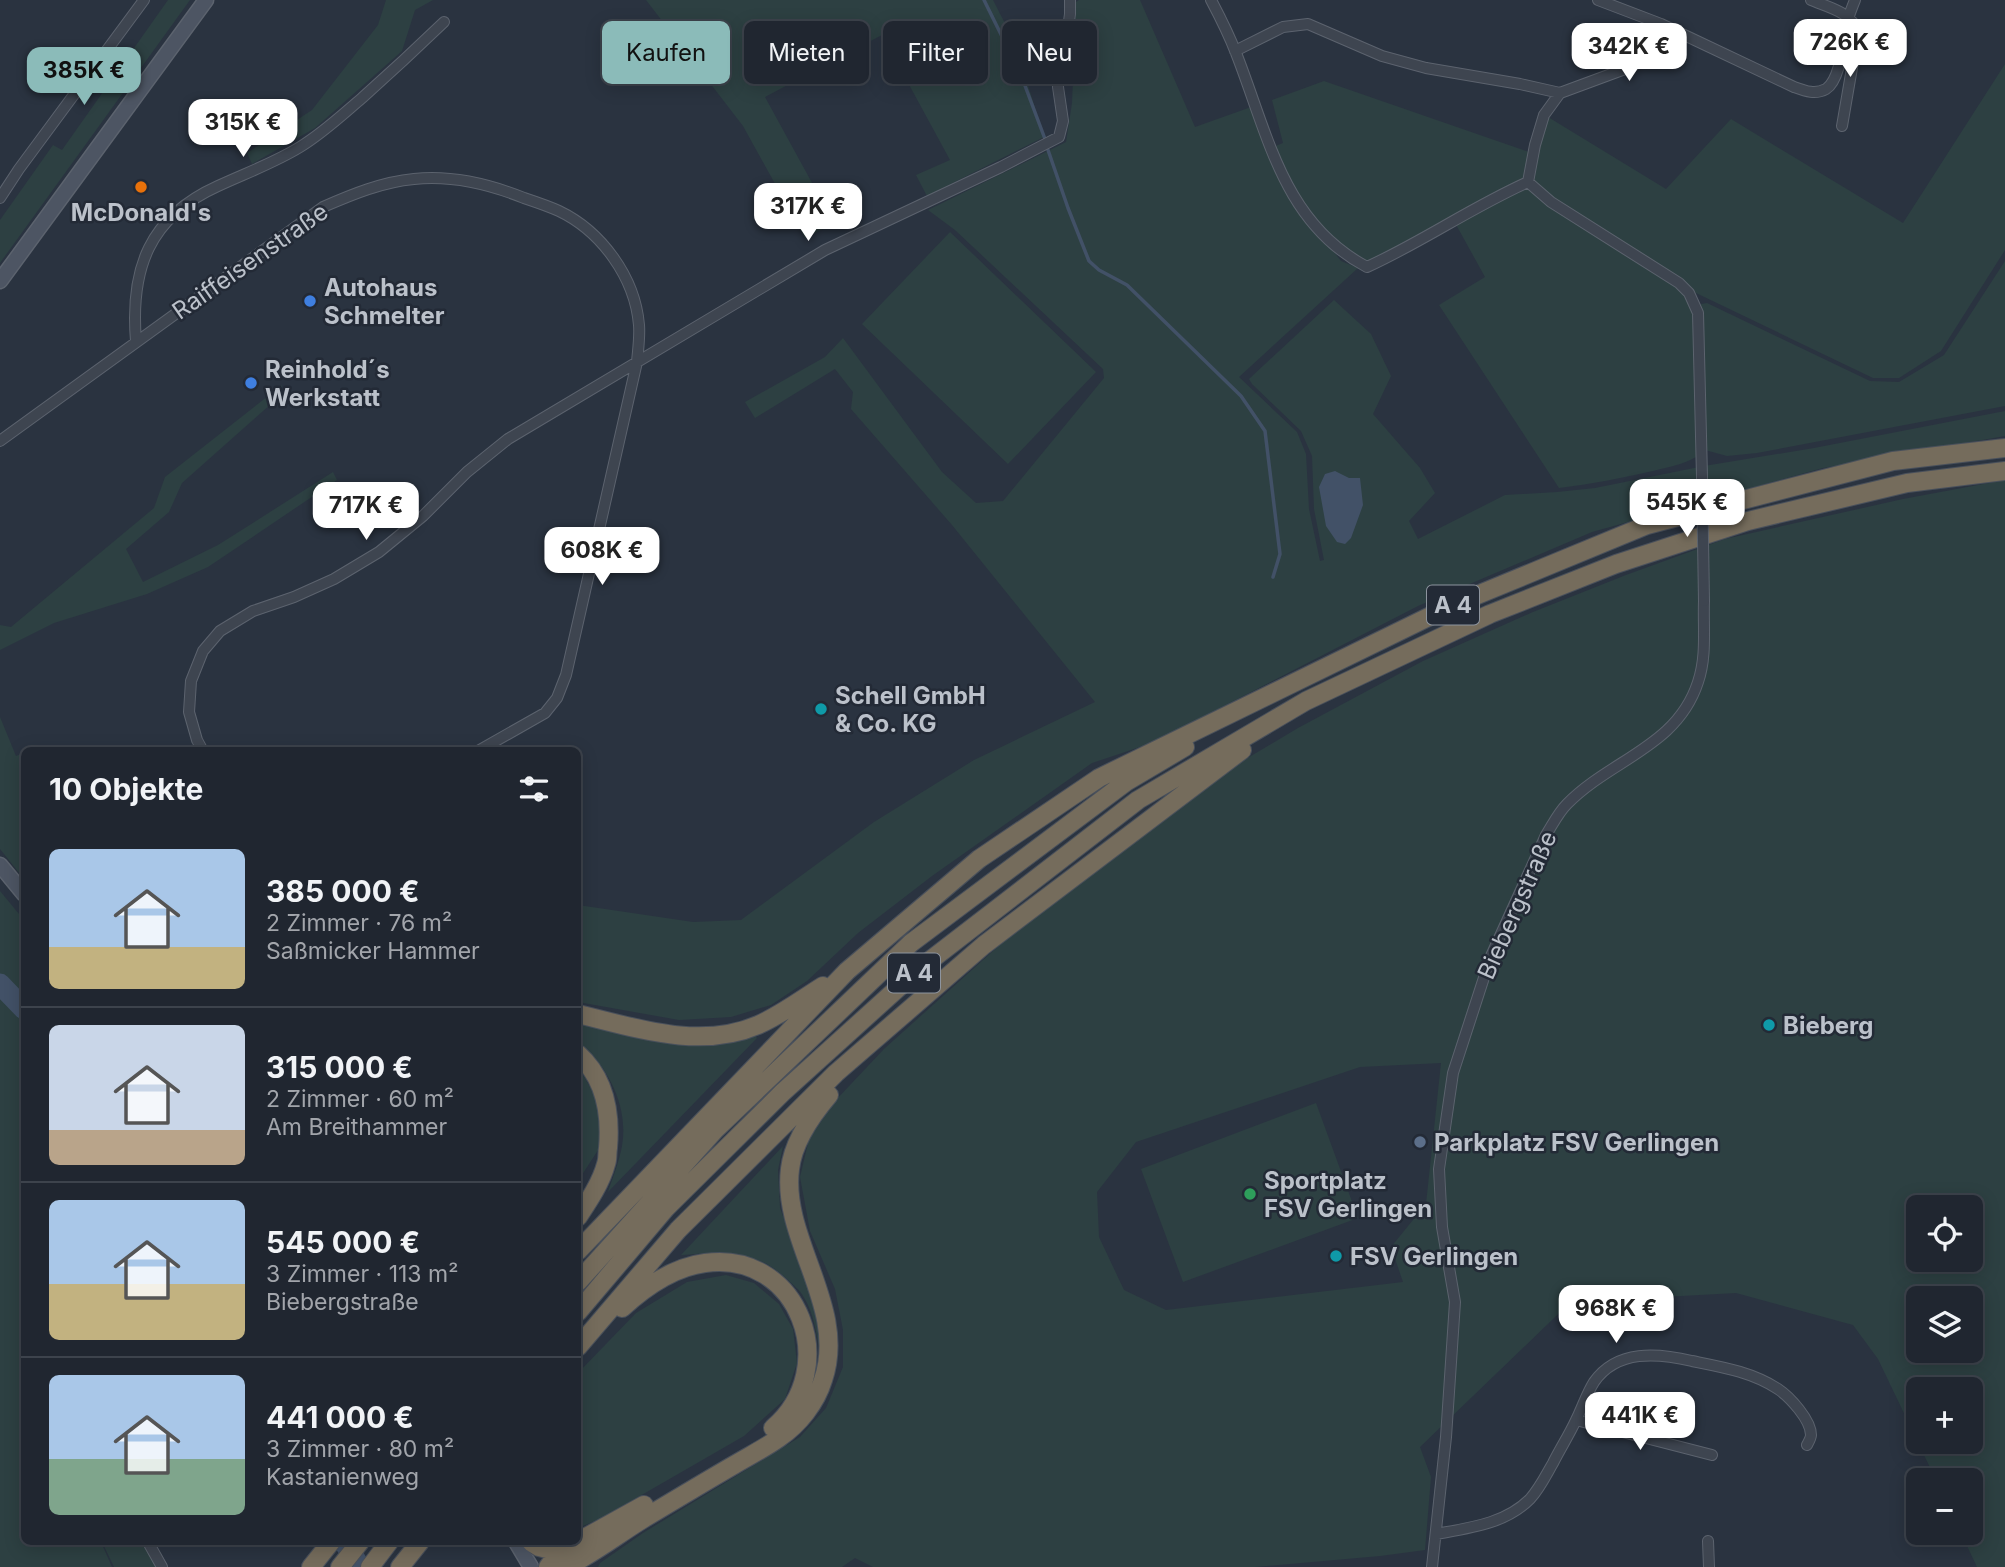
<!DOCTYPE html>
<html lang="de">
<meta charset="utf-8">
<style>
body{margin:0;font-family:Inter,sans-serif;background:#2d323c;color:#f1f3f6;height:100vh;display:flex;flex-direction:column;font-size:26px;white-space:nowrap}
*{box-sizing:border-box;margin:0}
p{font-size:23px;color:#a2a5ab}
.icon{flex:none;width:38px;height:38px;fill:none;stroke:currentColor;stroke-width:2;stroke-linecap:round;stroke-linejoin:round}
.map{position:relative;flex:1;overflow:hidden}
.side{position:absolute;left:21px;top:747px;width:560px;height:798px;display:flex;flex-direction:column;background:#202630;border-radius:10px;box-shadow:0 4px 18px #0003,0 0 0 2px #3d434c}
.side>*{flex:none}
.hud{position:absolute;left:602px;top:21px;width:665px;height:63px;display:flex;gap:14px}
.fabs{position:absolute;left:1906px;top:1195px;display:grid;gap:14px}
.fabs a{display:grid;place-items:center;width:77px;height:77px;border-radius:10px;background:#202630;box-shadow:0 4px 18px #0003,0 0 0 2px #3d434c;font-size:35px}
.price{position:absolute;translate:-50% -60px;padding:0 16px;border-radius:14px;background:#fff;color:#222;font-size:23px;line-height:46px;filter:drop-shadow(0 2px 4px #0008)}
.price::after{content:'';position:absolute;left:50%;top:42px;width:21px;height:16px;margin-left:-10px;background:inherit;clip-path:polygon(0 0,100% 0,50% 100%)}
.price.current{background:#8bbbb9;color:#111}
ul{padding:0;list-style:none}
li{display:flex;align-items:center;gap:21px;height:175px;padding:0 28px}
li+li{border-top:2px solid #3d434c}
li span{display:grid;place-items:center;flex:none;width:196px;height:140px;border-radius:10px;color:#555}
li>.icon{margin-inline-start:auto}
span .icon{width:84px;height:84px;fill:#fffc;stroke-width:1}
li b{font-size:30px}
h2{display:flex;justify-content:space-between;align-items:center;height:84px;padding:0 28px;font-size:30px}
.chip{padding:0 24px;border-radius:10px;background:#202630;box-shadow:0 4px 18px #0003,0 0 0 2px #3d434c;font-size:24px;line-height:63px}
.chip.current{background:#8bbbb9;color:#111}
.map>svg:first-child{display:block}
.green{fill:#2d4042;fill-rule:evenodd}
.water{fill:#425167}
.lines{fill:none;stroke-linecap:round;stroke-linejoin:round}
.stream{stroke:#425167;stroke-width:3.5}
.river{stroke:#425167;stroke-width:21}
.street-casing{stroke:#5c636e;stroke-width:12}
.secondary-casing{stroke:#5c636e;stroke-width:17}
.highway-casing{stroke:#49505b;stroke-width:20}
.street{stroke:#3e4550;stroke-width:10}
.secondary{stroke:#4d5563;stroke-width:14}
.highway{stroke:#756c5c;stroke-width:18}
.street-bridge-casing{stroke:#5c636e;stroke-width:12;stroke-linecap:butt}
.street-bridge{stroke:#3e4550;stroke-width:10}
.food-dot{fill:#e8710a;stroke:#232a36;stroke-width:2.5}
.shop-dot{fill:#3f7fe0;stroke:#232a36;stroke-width:2.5}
.culture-dot{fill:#0f9aa8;stroke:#232a36;stroke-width:2.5}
.service-dot{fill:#5c6f8a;stroke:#232a36;stroke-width:2.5}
.leisure-dot{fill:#2e9e5b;stroke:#232a36;stroke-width:2.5}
.labels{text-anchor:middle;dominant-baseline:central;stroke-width:5;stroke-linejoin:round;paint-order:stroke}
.shield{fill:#232a36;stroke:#8d949e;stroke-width:2}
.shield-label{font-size:23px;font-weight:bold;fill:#bbc1ca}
.poi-label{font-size:24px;font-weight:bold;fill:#bbc1ca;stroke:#232a36;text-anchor:start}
.street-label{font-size:24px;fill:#bbc1ca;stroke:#232a36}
</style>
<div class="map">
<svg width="2005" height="1567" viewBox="0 0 2005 1567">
<rect width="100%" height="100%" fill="#2a3340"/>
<path class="green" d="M 168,0 L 190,0 L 0,263 L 0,220 L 53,145 L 62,150 Z
M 386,0 L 433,0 L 415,10 L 402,51 L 315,128 L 252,164 L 247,153 L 312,110 L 378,25 Z
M 646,0 L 993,0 L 1015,43 L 1044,137 L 927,196 L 916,175 L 950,160 L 882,35 L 765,97 L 834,223 L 805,238 L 743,126 Z
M 1079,0 L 1140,0 L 1195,127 L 1254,106 L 1309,220 L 1341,261 L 1358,268 L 1239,377 L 1297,432 L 1306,454 L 1309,509 L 1320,561 L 1324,560 L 1314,509 L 1312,456 L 1301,431 L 1252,384 L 1249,379 L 1334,300 L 1371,334 L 1391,376 L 1373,414 L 1420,468 L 1435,493 L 1409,521 L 1418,539 L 1505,495 L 1557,492 L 1595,488 L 1704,466 L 1814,448 L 2005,411 L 2005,436 L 1823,468 L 1592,532 L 1418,606 L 1152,743 L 1092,763 L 932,876 L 858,933 L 807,981 L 771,1005 L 731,1017 L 679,1020 L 578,1002 L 578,905 L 693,922 L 741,920 L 874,822 L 974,760 L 1095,702 L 952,525 L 851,409 L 853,392 L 835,369 L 755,418 L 745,402 L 825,357 L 843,338 L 942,472 L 976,503 L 1003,501 L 1104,378 L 1103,369 L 955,230 L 928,210 L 1066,142 L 1072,103 L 1076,2 Z
M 2005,64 L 2005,250 L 1941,351 L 1899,378 L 1873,378 L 1696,293 L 1684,282 L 1553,200 L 1531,180 L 1537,146 L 1548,117 L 1666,189 L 1731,119 L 1903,223 Z
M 1324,81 L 1529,152 L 1524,181 L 1399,249 L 1367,262 L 1344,249 L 1305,210 L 1273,147 L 1283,143 L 1272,100 Z
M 1526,185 L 1679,284 L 1695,314 L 1696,457 C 1682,465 1668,467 1653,471 C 1622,478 1591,484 1559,488 L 1439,305 L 1485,277 L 1454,221 Z
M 950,232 L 1096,372 L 1008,464 L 862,324 Z
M 2005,261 L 2005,406 L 1757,453 L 1727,456 L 1705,450 L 1701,304 L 1707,303 L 1870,381 L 1899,382 L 1944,355 Z
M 282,385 L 280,396 L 182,483 L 169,512 L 126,549 L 143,582 L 218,545 L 333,472 L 337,480 L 208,567 L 147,594 L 54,623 L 0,650 L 0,625 L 11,627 L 154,508 L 165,477 Z
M 2005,480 L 2005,1567 L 1977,1567 L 1961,1533 L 1970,1533 L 1970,1480 L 1936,1480 L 1878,1359 L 1853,1325 L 1736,1293 L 1590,1301 L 1581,1292 L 1420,1447 L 1431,1477 L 1425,1550 L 1380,1556 L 1255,1567 L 873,1567 L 855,1558 L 842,1567 L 598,1567 L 600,1563 L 643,1533 L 800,1437 L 826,1408 L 843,1367 L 843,1330 L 835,1289 L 810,1231 L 800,1177 L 809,1139 L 835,1101 L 884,1049 L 1003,942 L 1224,772 L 1298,728 L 1423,661 L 1533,612 L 1626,575 L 1725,539 L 1903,499 ZM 1441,1063 L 1426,1204 L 1391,1247 L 1403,1282 L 1166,1310 L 1124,1290 L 1099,1237 L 1097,1192 L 1136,1142 L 1360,1067 ZM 1918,1208 L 1970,1208 L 1970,1260 L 1918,1260 ZM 1918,1298 L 1970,1298 L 1970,1351 L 1918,1351 ZM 1918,1390 L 1970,1390 L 1970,1442 L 1918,1442 Z
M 0,717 L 16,756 L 24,753 L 24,879 L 0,849 Z
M 0,891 L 24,920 L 24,1542 L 101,1542 L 112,1567 L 0,1567 Z
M 578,1023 C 622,1032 666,1048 712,1045 C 726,1044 741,1039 755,1036 L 757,1038 L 608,1192 C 613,1177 619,1162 622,1146 C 629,1107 608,1065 578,1042 Z
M 578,1066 L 597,1099 L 602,1144 L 578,1181 Z
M 1316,1103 L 1358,1218 L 1183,1282 L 1141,1169 Z
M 783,1146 L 778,1170 L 780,1208 L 812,1294 L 822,1333 L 821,1359 C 817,1338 815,1314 803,1296 C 800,1290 793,1285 788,1280 C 756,1249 722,1252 681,1255 Z
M 726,1275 L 754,1283 L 779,1304 L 793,1329 L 797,1363 L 785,1399 L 744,1436 L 600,1519 L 578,1528 L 578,1373 L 636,1313 L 687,1282 Z
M 102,1542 L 144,1542 L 158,1567 L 114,1567 Z"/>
<path class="water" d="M 1335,471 L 1349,478 L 1360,478 L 1363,505 L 1351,538 L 1345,544 L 1337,542 L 1326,526 L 1319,487 L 1325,474 Z"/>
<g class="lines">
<path class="stream" d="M 984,0 L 1021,75 L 1045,139
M 1048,150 L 1068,208 L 1089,261 L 1099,270 L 1127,285 L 1241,396 L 1265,431 L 1280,554 L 1273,577"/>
<path class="river" d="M 0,984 L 24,1009
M 344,1542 L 360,1567"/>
<g class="street-casing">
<path id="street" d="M 1211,0 C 1220,17 1229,35 1236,53 C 1268,134 1283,223 1367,267 C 1422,242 1472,207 1528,182
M 1598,0 L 1661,24 L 1794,87 C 1805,91 1815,95 1826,89 C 1842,79 1844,33 1849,16 C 1851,10 1853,5 1855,0
M 1811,0 C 1830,8 1852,12 1858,33 L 1842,126
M 1235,51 L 1283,27 L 1308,24 L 1382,56 L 1426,68 L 1520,84 L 1560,93
M 1528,182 L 1551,202 L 1679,283 L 1689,293 L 1698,313 L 1702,477
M 1528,182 L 1535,145 L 1544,115 L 1560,93 L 1633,66 L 1641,59 L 1661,24
M 0,198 L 19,169 L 144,0
M 136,341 C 130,269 149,217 218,186 C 246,173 274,163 300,147 C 323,133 342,115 362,98 C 390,73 417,48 444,22
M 0,441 L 323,207 C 353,194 382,182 414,179 C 452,175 489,184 524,198 C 536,202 548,206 559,211 C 601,231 635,277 639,325 C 640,337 638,350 637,362 L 566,675 L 557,698 L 545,713 L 478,751
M 203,751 L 197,740 L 189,712 L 191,681 L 203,651 L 220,631 L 253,611 L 294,597 L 334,579 L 379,552 L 423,516 L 467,472 L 508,439 L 825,250 L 1001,167 L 1059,137 L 1063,121 L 1058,87 L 1059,67 L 1066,43 L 1070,14 L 1070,0
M 1576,1420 L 1712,1455
M 1436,1534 C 1469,1528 1505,1524 1530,1499 C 1540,1488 1546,1475 1553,1463 C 1560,1449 1569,1435 1576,1420 C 1582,1408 1587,1393 1594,1382 C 1617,1349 1658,1353 1692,1361 C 1722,1367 1752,1372 1778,1389 C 1790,1397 1811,1420 1811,1435 C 1811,1438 1808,1443 1807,1445
M 1708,1541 L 1709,1567
M 148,1542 L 162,1567
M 1432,1567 L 1446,1437 L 1455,1302 L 1442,1227 L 1439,1169 L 1453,1073 L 1491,956 L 1546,835 C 1553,824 1558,813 1567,804 C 1611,759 1677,747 1698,682 C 1707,656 1703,628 1704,601"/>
</g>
<g class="secondary-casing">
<path id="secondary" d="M 0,281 L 206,0
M 0,865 L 24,894
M 516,1542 L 531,1567"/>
</g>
<g class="highway-casing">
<path id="highway" d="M 578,1014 C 636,1028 700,1050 758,1025 C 781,1015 802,999 823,986
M 578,1054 C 605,1078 611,1113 608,1148 C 607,1153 608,1159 606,1164 C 601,1183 588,1202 578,1217
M 578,1251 L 847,971 L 979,859 L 1099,778 L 1453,605 L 1647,525 L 1893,461 L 2005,448
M 578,1282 L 715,1130 L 911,943 L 1126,782 L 1185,747
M 622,1308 C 645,1287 673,1267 705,1263 C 799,1250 843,1368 773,1428
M 578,1312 L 666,1208 L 783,1092 L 919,969 L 1138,800 L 1306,701 L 1490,614 L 1616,564 L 1748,521 L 1907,483 L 2005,471
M 578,1347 L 678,1230 L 836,1073 L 984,945 L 1242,750
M 531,1542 L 539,1547 L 559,1552
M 311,1567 L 331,1542
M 340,1567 L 360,1542
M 370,1567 L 389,1542
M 400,1567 L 420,1542
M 548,1567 L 559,1552 L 644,1505
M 566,1567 C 593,1554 617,1535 643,1519 C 673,1501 703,1483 734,1465 C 749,1456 765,1448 779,1438 C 799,1424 816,1403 823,1380 C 848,1307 781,1240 790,1169 C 793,1142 812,1115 829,1095"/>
</g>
<use href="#street" class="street"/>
<use href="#secondary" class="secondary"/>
<use href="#highway" class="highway"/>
<g class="street-bridge-casing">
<path id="street-bridge" d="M 1702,477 L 1704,601"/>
</g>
<use href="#street-bridge" class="street-bridge"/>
</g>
<circle class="food-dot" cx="141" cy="187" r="7"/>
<g class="shop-dot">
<circle cx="310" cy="301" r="7"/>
<circle cx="251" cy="383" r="7"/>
</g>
<g class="culture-dot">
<circle cx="821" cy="709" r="7"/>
<circle cx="1769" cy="1025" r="7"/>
<circle cx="1336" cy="1256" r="7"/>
</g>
<circle class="service-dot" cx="1420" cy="1142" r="7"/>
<circle class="leisure-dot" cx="1250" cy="1194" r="7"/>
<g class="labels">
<g class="shield">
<rect x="1427" y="585.5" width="52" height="39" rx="5"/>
<rect x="888" y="953.5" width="52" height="39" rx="5"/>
</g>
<g class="shield-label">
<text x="1453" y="605">A 4</text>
<text x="914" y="973">A 4</text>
</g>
<g class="poi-label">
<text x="141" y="212" text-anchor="middle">McDonald's</text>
<text x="324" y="287">Autohaus<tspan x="324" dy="28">Schmelter</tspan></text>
<text x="265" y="369">Reinhold´s<tspan x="265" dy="28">Werkstatt</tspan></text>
<text x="835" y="695">Schell GmbH<tspan x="835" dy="28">&amp; Co. KG</tspan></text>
<text x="1783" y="1025">Bieberg</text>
<text x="1434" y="1142">Parkplatz FSV Gerlingen</text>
<text x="1264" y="1180">Sportplatz<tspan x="1264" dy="28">FSV Gerlingen</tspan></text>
<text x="1350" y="1256">FSV Gerlingen</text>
</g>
<g class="street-label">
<text transform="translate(250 261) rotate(-35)">Raiffeisenstraße</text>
<text transform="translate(1517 905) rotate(-66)">Biebergstraße</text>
</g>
</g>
</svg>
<div class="fabs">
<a><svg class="icon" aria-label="locate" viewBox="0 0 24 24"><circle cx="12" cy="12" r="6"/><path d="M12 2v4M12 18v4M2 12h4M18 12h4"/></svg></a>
<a><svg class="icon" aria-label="layers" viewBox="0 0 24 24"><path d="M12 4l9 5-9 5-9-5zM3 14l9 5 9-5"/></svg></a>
<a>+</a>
<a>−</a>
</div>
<b class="price" style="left:1850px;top:79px">726K €</b>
<b class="price" style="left:1629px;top:83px">342K €</b>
<b class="price current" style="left:84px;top:107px">385K €</b>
<b class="price" style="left:243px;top:159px">315K €</b>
<b class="price" style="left:808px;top:243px">317K €</b>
<b class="price" style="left:1687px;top:539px">545K €</b>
<b class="price" style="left:366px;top:542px">717K €</b>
<b class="price" style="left:602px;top:587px">608K €</b>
<b class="price" style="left:1616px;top:1345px">968K €</b>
<b class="price" style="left:1640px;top:1452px">441K €</b>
<div class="hud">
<a class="chip current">Kaufen</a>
<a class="chip">Mieten</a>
<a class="chip">Filter</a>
<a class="chip">Neu</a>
</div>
<section class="side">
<h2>10 Objekte<svg class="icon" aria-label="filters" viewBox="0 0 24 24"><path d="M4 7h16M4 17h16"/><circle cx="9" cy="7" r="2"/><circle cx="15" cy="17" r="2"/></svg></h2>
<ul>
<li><span style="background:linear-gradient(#a9c7e8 70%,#c2b280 0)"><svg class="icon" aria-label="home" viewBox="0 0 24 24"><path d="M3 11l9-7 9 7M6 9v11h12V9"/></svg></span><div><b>385 000 €</b><p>2 Zimmer · 76 m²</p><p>Saßmicker Hammer</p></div></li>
<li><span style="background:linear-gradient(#c9d6e8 75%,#b9a48a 0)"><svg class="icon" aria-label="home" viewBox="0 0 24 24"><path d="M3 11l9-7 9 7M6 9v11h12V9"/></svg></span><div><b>315 000 €</b><p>2 Zimmer · 60 m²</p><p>Am Breithammer</p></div></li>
<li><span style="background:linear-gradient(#a9c7e8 60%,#c2b280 0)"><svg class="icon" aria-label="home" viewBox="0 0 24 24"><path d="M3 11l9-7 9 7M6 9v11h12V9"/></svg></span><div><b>545 000 €</b><p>3 Zimmer · 113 m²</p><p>Biebergstraße</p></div></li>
<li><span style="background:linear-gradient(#a9c7e8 60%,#7fa58c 0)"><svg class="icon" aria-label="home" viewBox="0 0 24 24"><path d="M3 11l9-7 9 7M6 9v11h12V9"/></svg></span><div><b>441 000 €</b><p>3 Zimmer · 80 m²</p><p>Kastanienweg</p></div></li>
</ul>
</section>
</div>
